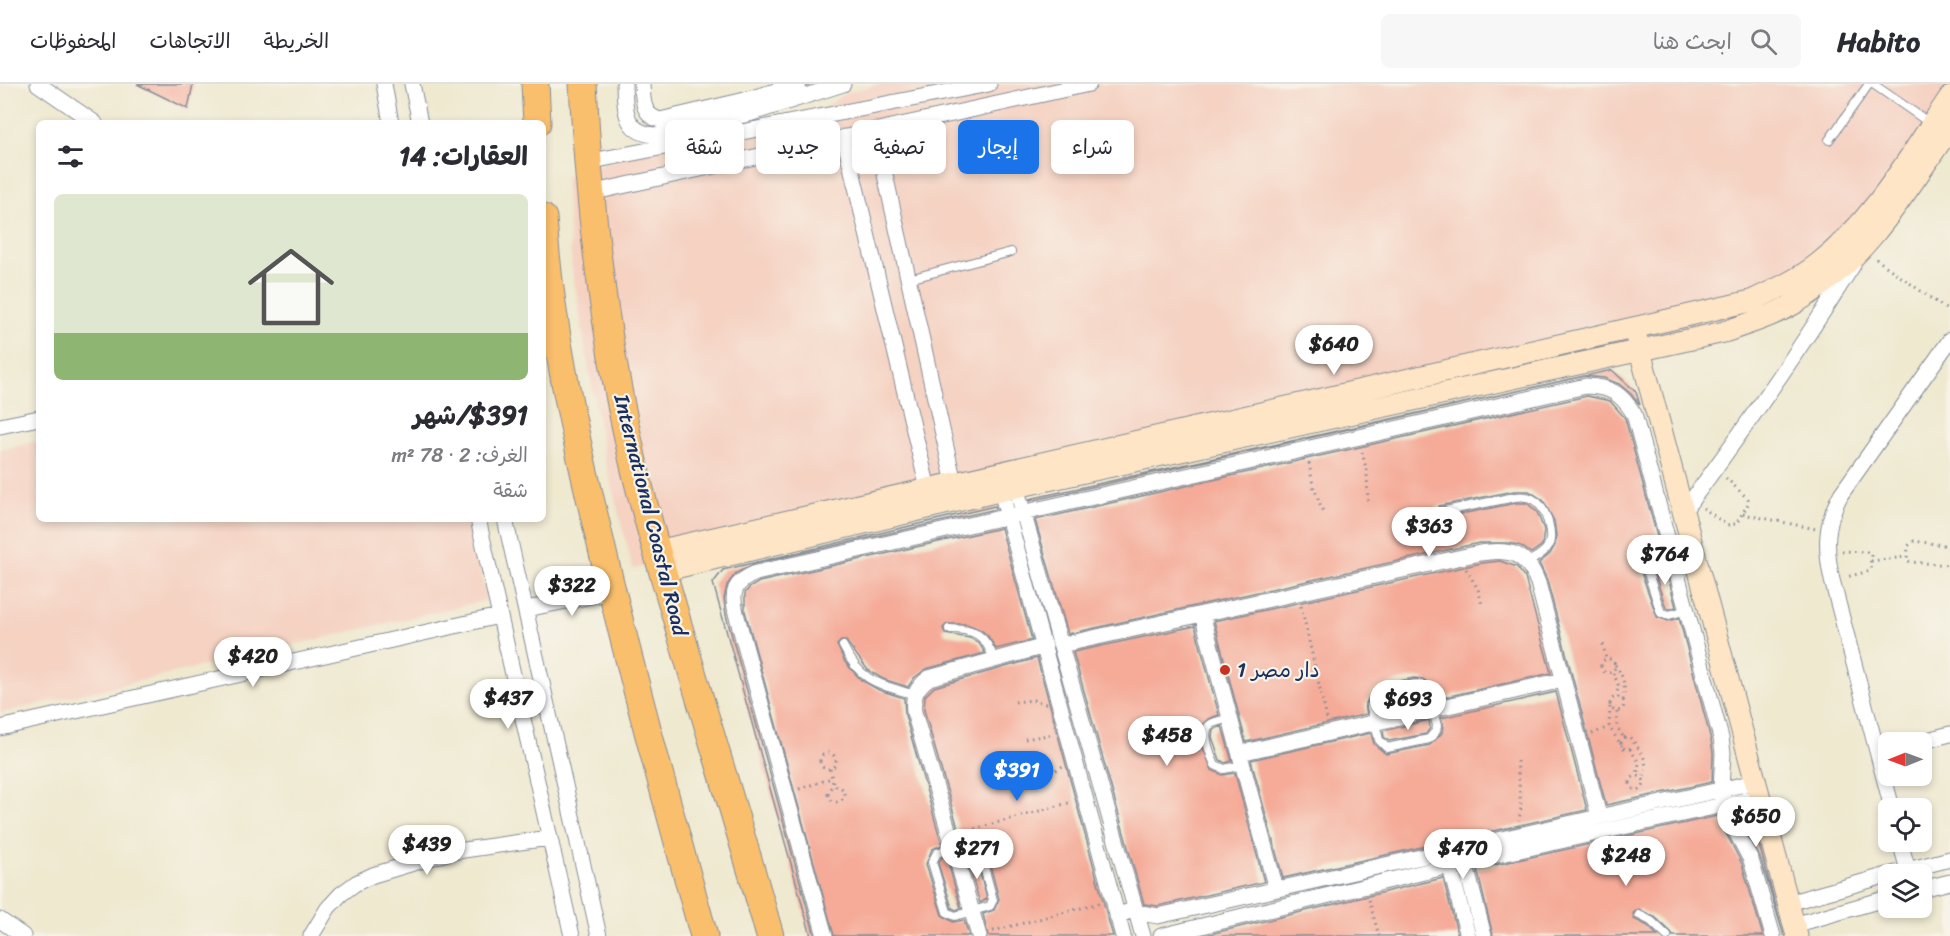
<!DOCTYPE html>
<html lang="ar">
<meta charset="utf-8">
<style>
body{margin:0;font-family:Sriracha,"Playpen Sans Arabic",sans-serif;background:#f7f7f7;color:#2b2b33;direction:rtl;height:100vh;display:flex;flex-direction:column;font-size:22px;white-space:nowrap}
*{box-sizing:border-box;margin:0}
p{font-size:20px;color:#7c7c81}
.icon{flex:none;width:33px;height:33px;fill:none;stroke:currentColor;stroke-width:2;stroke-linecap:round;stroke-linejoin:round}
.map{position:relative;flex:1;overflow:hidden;direction:ltr}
.drawer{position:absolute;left:36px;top:36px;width:510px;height:402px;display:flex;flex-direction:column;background:#fff;border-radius:9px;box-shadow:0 3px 9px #0003;direction:rtl}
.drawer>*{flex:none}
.banner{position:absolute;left:564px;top:36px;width:570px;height:54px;direction:rtl;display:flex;gap:12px}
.needle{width:39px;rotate:269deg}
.controls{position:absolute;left:1878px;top:648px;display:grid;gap:12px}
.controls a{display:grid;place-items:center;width:54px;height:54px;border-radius:9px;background:#fff;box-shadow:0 3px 9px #0003;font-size:30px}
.price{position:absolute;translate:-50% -51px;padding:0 14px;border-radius:21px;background:#fff;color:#222;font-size:20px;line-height:39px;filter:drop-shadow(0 2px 3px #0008)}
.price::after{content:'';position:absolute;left:50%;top:36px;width:18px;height:14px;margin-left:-9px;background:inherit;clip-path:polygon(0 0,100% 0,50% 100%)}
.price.current{background:#1a73e8;color:#fff}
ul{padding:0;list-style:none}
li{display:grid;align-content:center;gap:12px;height:318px;padding:0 18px}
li+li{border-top:2px solid #e1e1e2}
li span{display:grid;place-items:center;height:186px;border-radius:9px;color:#555}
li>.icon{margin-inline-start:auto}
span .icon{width:108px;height:108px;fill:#fffc;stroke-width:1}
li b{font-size:26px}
h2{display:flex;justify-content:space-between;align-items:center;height:72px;padding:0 18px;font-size:26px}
.pill{padding:0 21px;border-radius:9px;background:#fff;box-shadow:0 3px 9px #0003;font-size:21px;line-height:54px}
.pill.current{background:#1a73e8;color:#fff}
header{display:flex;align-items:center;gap:36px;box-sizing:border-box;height:84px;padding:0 30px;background:#fff;border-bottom:2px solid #e1e1e2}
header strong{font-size:28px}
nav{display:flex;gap:33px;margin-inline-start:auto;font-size:21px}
.search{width:420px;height:54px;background:#f7f7f7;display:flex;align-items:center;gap:15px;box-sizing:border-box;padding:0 21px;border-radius:9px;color:#7c7c81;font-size:22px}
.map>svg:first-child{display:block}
.built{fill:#f5d2c2}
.building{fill:#f5ab98}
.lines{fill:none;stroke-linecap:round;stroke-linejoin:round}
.lane-casing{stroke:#858c97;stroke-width:10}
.street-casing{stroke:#858c97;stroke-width:17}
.secondary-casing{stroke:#858c97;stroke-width:23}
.highway-casing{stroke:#858c97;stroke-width:29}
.path{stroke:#858c97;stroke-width:3;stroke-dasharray:1.5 4.5;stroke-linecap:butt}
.lane{stroke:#fff;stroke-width:8}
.street{stroke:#fff;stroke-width:15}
.secondary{stroke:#fde5c5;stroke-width:21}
.highway{stroke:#f9bf6d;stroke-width:27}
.poi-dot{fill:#c8321e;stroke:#f7f3e8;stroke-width:2}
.labels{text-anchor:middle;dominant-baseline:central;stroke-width:4.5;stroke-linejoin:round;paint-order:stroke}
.street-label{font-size:21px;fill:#1b2f5e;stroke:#f7f3e8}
.poi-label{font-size:21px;fill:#1b2f5e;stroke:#f7f3e8;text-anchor:start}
</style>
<header>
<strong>Habito</strong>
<div class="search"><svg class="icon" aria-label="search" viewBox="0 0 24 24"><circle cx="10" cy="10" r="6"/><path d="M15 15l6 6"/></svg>ابحث هنا</div>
<nav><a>الخريطة</a><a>الاتجاهات</a><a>المحفوظات</a></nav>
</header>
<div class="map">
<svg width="1950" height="852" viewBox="0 0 1950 852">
<rect width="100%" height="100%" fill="#f7f3e8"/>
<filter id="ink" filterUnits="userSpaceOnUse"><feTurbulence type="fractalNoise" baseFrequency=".0167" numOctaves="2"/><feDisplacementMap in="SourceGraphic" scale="12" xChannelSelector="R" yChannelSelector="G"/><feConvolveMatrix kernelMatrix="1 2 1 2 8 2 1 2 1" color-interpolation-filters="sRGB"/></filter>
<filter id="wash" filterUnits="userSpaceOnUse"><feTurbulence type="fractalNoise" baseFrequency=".008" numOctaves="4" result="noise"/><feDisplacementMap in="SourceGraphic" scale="24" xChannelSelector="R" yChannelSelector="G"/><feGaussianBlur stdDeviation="1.35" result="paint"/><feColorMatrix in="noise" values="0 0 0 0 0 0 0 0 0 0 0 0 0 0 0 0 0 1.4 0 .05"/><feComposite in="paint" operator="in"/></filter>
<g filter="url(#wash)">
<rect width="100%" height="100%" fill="#efe9d0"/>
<path class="built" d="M 878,0 L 1950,0 L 1950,26 L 1788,213 L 1755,226 L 1654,252 L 633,485 L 604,373 L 572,185 L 565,93 L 632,69 L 825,24 L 844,10 Z
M 39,357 L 39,435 L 468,435 L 487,516 L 0,629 L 0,366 Z"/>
<g id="blocks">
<path class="building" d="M 137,0 L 193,0 L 188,25 Z
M 1612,286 L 1636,308 L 1640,321 L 1631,310 L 1619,300 L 1604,294 L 1584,292 L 1030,417 L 1029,415 Z
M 1587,312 L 1610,317 L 1625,334 L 1661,467 L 1648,472 L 1643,482 L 1642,491 L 1657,533 L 1668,537 L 1679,534 L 1711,656 L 1713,669 L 1712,698 L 1606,721 L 1547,496 L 1539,479 L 1550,470 L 1555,461 L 1556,452 L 1554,437 L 1543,416 L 1529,407 L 1514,407 L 1439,422 L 1434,429 L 1436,432 L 1441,434 L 1516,419 L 1527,419 L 1537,428 L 1544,446 L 1542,461 L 1531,469 L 1521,462 L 1510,459 L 1479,459 L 1068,550 L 1035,436 Z
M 995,422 L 996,425 L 754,480 L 736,489 L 727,501 L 724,515 L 726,531 L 815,852 L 811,852 L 713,499 L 723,486 Z
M 1001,444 L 1032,556 L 996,565 L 988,552 L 981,546 L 967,540 L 947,540 L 943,544 L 945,550 L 970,554 L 979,559 L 985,569 L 926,585 L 914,594 L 908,603 L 883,595 L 868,586 L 846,557 L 841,557 L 837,561 L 845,578 L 861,596 L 879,606 L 904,614 L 905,631 L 942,761 L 932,765 L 926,780 L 942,831 L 953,838 L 964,836 L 969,852 L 834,852 L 745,527 L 745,509 L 749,504 L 759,498 Z
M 1500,477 L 1517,483 L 1525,494 L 1551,589 L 1436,615 L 1432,603 L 1423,595 L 1414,594 L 1400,597 L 1386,601 L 1372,608 L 1365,621 L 1367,630 L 1246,658 L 1214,537 L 1482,479 Z
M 1664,478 L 1676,523 L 1669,525 L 1666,524 L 1654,488 L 1657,480 Z
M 1195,542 L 1219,631 L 1208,635 L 1202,641 L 1200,648 L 1202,661 L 1212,686 L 1222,691 L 1235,689 L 1264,798 L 1158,822 L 1144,820 L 1073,568 Z
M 1037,574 L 1108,835 L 1113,852 L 988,852 L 983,830 L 994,826 L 999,815 L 987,770 L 978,762 L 964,765 L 924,626 L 925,612 L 934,603 Z
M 1418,606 L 1423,610 L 1424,617 L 1378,628 L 1378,620 L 1385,614 Z
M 1556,608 L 1587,726 L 1283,794 L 1251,676 L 1371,649 L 1374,660 L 1386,670 L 1430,661 L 1442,649 L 1443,641 L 1441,634 Z
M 1429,636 L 1430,644 L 1426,650 L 1389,657 L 1384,653 L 1383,647 Z
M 1222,642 L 1232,677 L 1225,679 L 1220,676 L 1212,653 L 1213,646 Z
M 1736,728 L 1739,728 L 1739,731 L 1755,746 L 1784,852 L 1760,773 Z
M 1717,732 L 1742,780 L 1763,852 L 1673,852 L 1671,848 L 1655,833 L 1639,825 L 1633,829 L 1634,835 L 1648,842 L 1658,852 L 1493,852 L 1477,785 Z
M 946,772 L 961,824 L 956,826 L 952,824 L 938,779 L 941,774 Z
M 976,775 L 987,815 L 980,819 L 967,776 Z
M 1443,794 L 1458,852 L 1202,852 Z"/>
</g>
</g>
<g filter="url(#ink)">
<use href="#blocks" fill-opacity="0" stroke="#858c97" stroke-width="1.5"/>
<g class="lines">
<g class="lane-casing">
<path id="lane" d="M 1873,0 L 1931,40
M 1829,56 L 1869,0
M 909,195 L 1011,168
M 1440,428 L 1515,413 C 1522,412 1528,412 1534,416 C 1546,423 1555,452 1547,464 C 1542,471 1534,474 1527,479
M 1671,470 L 1653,475 L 1648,484 L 1648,489 L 1661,529 L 1669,531 L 1687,526
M 949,545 C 975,545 986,551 994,576
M 843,562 C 861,599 879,600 915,611
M 1414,600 L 1420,600 L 1428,607 L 1437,642 L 1436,647 L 1429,655 L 1387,664 L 1379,656 L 1371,623 C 1374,605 1399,604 1414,600 Z
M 1230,634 C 1224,636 1216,637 1211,640 C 1200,646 1211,672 1215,681 L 1224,685 L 1243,681
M 953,763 L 937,769 L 932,778 L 947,828 L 955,832 L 990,822 L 993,816 L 981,772 L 977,768 L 956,773
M 1639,831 L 1651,837 L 1667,852"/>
</g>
<g class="street-casing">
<path id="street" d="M 38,0 L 95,39
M 384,0 L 391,39
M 412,0 L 420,39
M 624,0 C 625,26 624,50 657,51 L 749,30 L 843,0
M 642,0 C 643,16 642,31 660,36 L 745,16 L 799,0
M 875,46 L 954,399
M 844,53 L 928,405
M 587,78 L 989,0
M 590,109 L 1089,0
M 0,342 L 39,334
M 1016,403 L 1143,852
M 1001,407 L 1123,852
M 1683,428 C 1743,347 1799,267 1853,181
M 478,435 L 572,852
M 505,435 L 599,852
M 526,525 L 612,508
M 1202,530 L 1276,805
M 1061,561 L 1480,469 C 1510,464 1527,469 1538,499 L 1599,732
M 0,644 L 499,532
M 1920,658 L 1950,650
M 1240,669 L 1563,596
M 1892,724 L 1832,496 C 1825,464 1825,439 1841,410 L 1950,256
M 1900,758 L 1908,786
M 1463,771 L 1484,852
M 1447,772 L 1468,852
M 1892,790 L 1950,775
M 1922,805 L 1950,798
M 1788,819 L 1888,791
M 1117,832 L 1130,827 L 1158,832 L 1755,698
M 0,836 L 23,852
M 1794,841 L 1888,814
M 311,852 L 328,824 L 341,810 L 356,799 L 373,791 L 450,768 L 549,754
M 825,852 L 736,529 C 731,508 734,498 756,489 L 1586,302 C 1611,303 1621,309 1634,330 L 1721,654 L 1723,669 L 1721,705 L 1727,731 L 1751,776 L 1773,852
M 979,852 L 914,628 C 912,612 917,603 929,594 L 1045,562
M 1161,852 L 1465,778 L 1759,713"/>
</g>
<g class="secondary-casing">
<path id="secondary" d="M 1636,252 L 1797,852
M 657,467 L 1751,217 C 1775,206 1799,195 1819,179 C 1875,135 1910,71 1950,13
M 662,487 L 1016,403 L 1724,248 C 1750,239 1777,231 1800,216 C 1867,175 1906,107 1950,44"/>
</g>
<g class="highway-casing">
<path id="highway" d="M 535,0 L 537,39
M 583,0 C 589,126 604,250 632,373 C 644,426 660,478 675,530 C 706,638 740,744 770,852
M 543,134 C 550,241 574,348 599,452 C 630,586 667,719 704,852"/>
</g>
<path class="path" d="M 1876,175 L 1950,228
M 1362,368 L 1367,388 L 1368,419
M 1309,379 L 1313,401 L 1323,428
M 1703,424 L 1727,441 L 1736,440 L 1748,420 L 1748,415 L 1726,394
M 1743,430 L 1816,445
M 1950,462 L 1914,457 L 1908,462 L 1907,476 L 1910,478 L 1950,481
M 1842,467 L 1867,468 L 1871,471 L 1870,487 L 1846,493
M 1871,477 L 1905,473
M 1466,485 L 1478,505 L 1482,521
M 1301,522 L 1327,635
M 1603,560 L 1606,575
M1601 582a7 7 0 1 1 14 0a7 7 0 1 1-14 0Z
M 1615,581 C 1624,592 1626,603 1623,616
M 1613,589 L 1618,600 L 1617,613
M1610 620a7 7 0 1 1 14 0a7 7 0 1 1-14 0Z
M 1015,618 L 1033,616 L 1046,620
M 1610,623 L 1609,643 L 1622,662
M 1617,628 L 1617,643 L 1624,654
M 1592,650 L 1609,643
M1621 659a6 6 0 1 1 12 0a6 6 0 1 1-12 0Z
M 1025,655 L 1054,650
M 1634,658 C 1644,672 1649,678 1643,695
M 1630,665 L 1639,679 L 1637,692
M820 677a8 8 0 1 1 16 0a8 8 0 1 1-16 0Z
M 1517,677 L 1521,723 L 1519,737
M 830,685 L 834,703
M 1033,692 L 1051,689 L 1063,682
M1630 699a7 7 0 1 1 14 0a7 7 0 1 1-14 0Z
M828 710a8 8 0 1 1 16 0a8 8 0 1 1-16 0Z
M 799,705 L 832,694
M 963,748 L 1072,718
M 1369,816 L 1379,852
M 993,847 L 1100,819"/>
<use href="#lane" class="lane"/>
<use href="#street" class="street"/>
<use href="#secondary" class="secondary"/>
<use href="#highway" class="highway"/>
</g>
</g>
<circle class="poi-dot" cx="1225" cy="586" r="6"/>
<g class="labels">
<g class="street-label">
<text transform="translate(651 431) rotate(76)">International Coastal Road</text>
</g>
<g class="poi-label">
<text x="1237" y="586">دار مصر 1</text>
</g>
</g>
</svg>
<div class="controls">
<a><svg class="needle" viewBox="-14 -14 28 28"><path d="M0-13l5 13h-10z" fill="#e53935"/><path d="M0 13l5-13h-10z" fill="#7c7c81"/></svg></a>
<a><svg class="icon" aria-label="locate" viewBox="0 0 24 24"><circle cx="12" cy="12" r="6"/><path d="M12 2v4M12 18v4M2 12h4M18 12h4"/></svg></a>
<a><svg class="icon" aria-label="layers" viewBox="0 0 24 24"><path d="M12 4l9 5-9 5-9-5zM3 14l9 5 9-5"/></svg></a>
</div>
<b class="price" style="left:1334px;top:292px">$640</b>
<b class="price" style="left:1429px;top:474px">$363</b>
<b class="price" style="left:1665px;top:502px">$764</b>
<b class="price" style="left:572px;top:533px">$322</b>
<b class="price" style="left:253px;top:604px">$420</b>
<b class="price" style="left:508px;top:646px">$437</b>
<b class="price" style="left:1408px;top:647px">$693</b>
<b class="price" style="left:1167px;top:683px">$458</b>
<b class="price current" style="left:1017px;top:718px">$391</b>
<b class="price" style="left:1756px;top:764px">$650</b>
<b class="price" style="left:427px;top:792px">$439</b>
<b class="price" style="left:977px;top:796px">$271</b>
<b class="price" style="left:1463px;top:796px">$470</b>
<b class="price" style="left:1626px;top:803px">$248</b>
<div class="banner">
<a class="pill">شراء</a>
<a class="pill current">إيجار</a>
<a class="pill">تصفية</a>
<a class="pill">جديد</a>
<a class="pill">شقة</a>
</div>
<section class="drawer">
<h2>العقارات: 14<svg class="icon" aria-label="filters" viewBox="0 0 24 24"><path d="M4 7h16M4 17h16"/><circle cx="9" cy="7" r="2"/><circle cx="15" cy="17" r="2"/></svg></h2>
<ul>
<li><span style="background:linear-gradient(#dfe7d0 75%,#8fb573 0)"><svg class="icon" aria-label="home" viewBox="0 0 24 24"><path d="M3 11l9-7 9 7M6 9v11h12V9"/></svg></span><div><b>$391/شهر</b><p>الغرف: 2 · 78 m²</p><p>شقة</p></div></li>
</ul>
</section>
</div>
